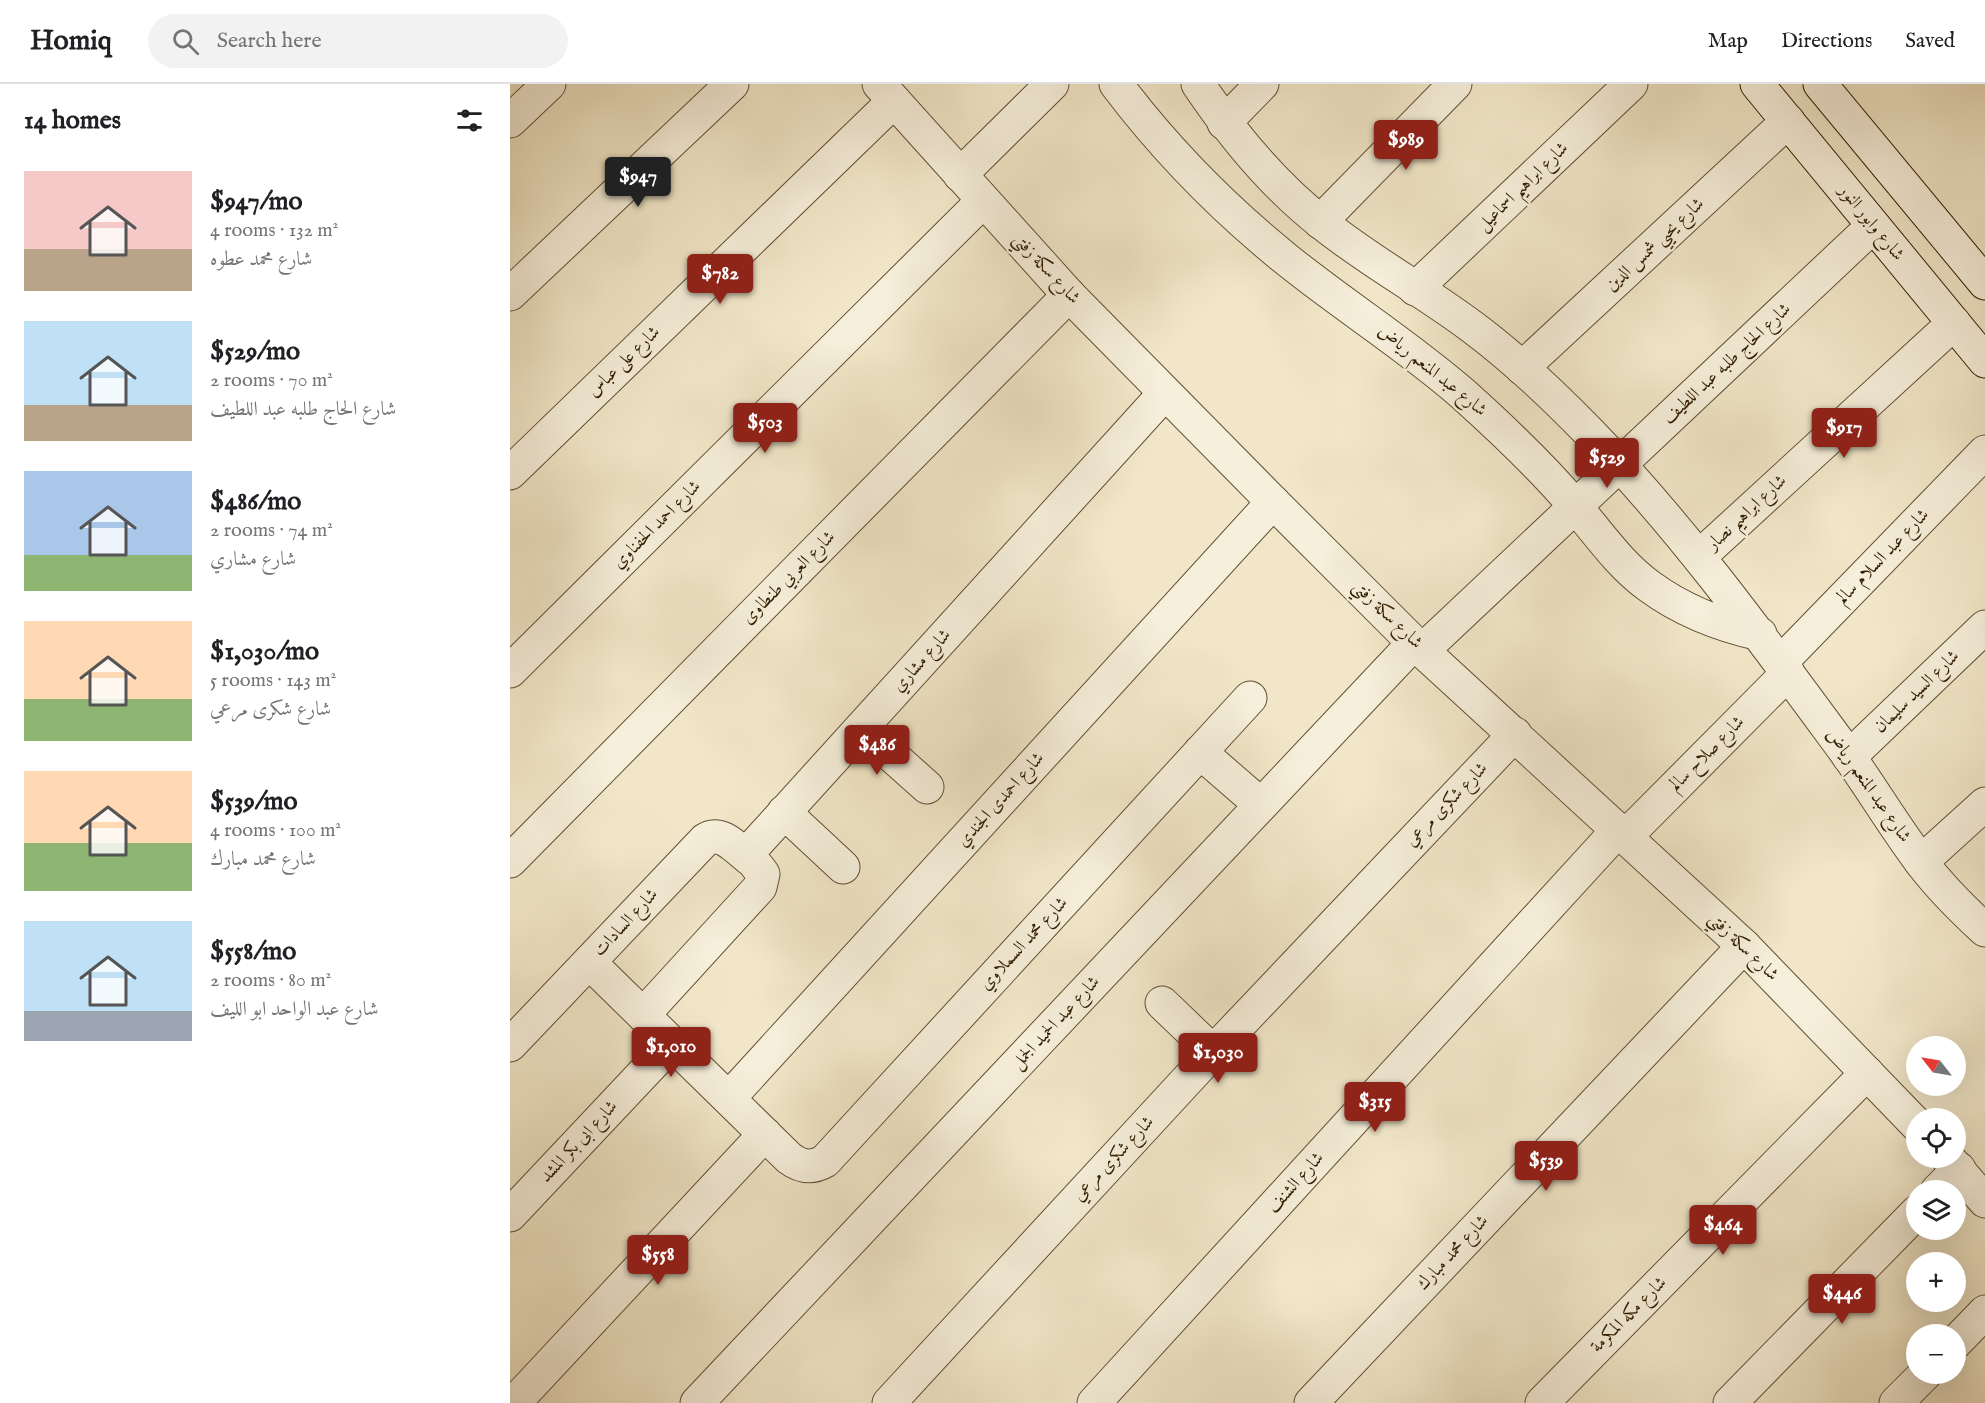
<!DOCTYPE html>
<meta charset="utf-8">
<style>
body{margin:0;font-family:"IM FELL English",Amiri,serif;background:#f2f2f2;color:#202124;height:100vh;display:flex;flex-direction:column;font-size:22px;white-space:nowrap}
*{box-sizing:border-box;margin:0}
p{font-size:20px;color:#757577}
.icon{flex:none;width:33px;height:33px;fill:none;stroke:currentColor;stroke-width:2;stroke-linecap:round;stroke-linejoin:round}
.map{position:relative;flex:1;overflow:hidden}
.sheet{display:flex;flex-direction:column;background:#fff;width:510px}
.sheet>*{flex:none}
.needle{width:39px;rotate:301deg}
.controls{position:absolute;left:1396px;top:952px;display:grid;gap:12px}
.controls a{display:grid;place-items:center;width:60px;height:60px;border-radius:50%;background:#fff;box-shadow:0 6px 24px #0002;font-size:30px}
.price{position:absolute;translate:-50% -51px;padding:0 14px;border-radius:6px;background:#8f2418;color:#fff;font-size:20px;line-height:39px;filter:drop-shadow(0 2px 3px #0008)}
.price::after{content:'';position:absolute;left:50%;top:36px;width:18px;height:14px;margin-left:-9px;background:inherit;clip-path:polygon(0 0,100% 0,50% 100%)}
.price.on{background:#222;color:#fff}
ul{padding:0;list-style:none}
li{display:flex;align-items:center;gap:18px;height:150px;padding:0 24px}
li span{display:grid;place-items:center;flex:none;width:168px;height:120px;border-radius:0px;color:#555}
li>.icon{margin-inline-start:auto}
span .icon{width:72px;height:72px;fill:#fffc;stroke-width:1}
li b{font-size:26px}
h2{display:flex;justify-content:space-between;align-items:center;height:72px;padding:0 24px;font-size:26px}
header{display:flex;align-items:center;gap:36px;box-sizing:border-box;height:84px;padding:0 30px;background:#fff;border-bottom:2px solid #e0e0e0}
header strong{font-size:28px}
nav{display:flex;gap:33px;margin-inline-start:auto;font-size:21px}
.search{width:420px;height:54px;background:#f2f2f2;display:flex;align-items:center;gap:15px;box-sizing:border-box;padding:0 21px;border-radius:33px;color:#757577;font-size:22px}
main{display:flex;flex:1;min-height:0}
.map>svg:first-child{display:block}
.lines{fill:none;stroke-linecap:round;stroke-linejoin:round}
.minor-casing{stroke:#625032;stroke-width:35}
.tertiary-casing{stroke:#625032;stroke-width:35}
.secondary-casing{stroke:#321e00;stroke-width:35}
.minor{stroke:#f6efdb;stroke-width:33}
.tertiary{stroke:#f6efdb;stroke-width:33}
.secondary{stroke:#f6efdb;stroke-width:33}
.labels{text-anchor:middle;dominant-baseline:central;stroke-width:4.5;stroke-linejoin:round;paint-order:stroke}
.street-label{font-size:18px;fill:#321e00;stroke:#f6efdb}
</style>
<header>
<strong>Homiq</strong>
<div class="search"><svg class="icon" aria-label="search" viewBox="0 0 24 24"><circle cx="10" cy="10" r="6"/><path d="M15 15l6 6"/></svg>Search here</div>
<nav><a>Map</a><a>Directions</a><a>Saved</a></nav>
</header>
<main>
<section class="sheet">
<h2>14 homes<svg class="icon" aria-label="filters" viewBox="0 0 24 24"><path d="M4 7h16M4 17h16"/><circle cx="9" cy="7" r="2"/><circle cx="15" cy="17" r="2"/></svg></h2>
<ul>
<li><span style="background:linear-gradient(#f6c9c9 65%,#b9a48a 0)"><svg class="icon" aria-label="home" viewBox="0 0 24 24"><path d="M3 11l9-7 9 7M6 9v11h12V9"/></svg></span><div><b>$947/mo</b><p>4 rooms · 132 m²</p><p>شارع محمد عطوه</p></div></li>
<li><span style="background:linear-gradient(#bfe0f5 70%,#b9a48a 0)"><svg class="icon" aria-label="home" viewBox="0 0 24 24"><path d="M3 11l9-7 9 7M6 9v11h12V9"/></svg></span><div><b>$529/mo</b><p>2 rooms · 70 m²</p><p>شارع الحاج طلبه عبد اللطيف</p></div></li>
<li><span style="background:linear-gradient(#a9c7e8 70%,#8fb573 0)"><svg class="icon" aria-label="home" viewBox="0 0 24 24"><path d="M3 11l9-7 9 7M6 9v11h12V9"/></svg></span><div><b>$486/mo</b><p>2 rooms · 74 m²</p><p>شارع مشاري</p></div></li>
<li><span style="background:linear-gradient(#ffd9b3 65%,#8fb573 0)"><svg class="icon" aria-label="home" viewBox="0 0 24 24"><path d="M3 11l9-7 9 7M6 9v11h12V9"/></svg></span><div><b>$1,030/mo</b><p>5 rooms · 143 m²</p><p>شارع شكرى مرعي</p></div></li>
<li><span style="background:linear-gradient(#ffd9b3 60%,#8fb573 0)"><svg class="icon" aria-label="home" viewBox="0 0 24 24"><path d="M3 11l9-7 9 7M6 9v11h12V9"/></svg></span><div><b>$539/mo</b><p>4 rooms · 100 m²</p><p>شارع محمد مبارك</p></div></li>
<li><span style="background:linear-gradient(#bfe0f5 75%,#9aa5b1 0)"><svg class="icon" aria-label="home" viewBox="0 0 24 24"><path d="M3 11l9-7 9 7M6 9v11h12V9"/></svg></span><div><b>$558/mo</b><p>2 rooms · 80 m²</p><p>شارع عبد الواحد ابو الليف</p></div></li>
</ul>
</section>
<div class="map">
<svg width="1475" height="1319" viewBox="0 0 1475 1319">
<rect width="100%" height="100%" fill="#f1e7c8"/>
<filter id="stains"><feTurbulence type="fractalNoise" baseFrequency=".00333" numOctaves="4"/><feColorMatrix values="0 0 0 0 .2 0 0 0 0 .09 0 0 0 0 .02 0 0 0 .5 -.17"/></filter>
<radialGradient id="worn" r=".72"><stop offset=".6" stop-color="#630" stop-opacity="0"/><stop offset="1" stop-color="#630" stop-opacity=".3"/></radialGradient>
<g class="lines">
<g class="minor-casing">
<path id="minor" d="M 0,37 L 39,0
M 714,39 L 752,0
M 450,91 L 542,0
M 810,138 L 945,0
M 905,205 L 1121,0
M 0,210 L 222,0
M 1012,284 L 1278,37
M 0,389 L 384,17
M 1189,473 L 1444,239
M 913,566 L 1363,142
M 1270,579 L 1475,368
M 0,587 L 473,117
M 351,644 L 417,703
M 690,668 L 751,721
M 1339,673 L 1475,543
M 274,728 L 333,783
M 1116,752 L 1278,589
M 0,777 L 559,211
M 1411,778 L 1475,720
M 79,878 L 279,1074 C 291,1083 301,1085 315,1077 L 740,614
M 652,919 L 703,968
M 133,931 L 250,803 L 253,790 C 247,780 235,774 244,762 L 655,309
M 0,961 L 195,756 C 211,745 227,765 240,775
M 219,1014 L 763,418
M 1427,1107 L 1449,1085
M 0,1131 L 162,959
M 1446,1258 L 1475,1228
M 4,1319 L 255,1050
M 187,1319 L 904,559
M 379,1319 L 703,968 L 1005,650
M 584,1319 L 1109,745
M 801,1319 L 1234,862
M 1032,1319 L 1357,989
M 1220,1319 L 1407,1128
M 1386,1319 L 1415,1290"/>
</g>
<g class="tertiary-casing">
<path id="tertiary" d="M 369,0 L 559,211 L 763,418 L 904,559 L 1234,862 L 1407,1041
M 606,0 C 655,65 713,124 776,175 C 834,222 897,261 953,310 C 992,345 1031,382 1065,422 C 1089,450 1109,480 1139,502 C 1173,527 1209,541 1250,550
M 688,0 C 723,52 762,100 812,139 C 859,177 913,206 961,242 C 1003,273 1042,310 1079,348 C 1174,446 1254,557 1335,667 C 1361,703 1384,742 1411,778 C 1430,803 1452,825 1475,846
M 1438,1074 L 1475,1117"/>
</g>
<g class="secondary-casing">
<path id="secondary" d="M 1247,0 L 1475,277
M 1310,0 L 1475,199"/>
</g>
<use href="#minor" class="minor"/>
<use href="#tertiary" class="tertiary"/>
<use href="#secondary" class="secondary"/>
</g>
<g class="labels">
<g class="street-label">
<text transform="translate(1013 103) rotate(-44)">شارع ابراهيم اسماعيل</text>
<text transform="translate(1361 139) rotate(51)">شارع وابور النور</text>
<text transform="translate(1145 161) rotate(-43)">شارع يحيي شمس الدين</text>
<text transform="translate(536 185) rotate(47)">شارع سكة زفتي</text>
<text transform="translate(114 278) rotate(-44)">شارع على عباس</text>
<text transform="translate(1217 280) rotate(-43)">شارع الحاج طلبه عبد اللطيف</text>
<text transform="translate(922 287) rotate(39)">شارع عبد المنعم رياض</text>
<text transform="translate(1237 429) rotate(-43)">شارع ابراهيم نصار</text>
<text transform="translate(147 441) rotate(-45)">شارع احمد الحفناوي</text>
<text transform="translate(1373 473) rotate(-46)">شارع عبد السلام سالم</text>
<text transform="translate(279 494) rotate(-45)">شارع العربي طنطاوى</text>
<text transform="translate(877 531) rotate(44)">شارع سكة زفتي</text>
<text transform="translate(412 577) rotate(-48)">شارع مشاري</text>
<text transform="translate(1407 608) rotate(-44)">شارع السيد سليمان</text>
<text transform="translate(1197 670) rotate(-45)">شارع صلاح سالم</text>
<text transform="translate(1358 702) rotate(55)">شارع عبد المنعم رياض</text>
<text transform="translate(491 716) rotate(-48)">شارع احمدى الجندي</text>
<text transform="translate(937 721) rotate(-46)">شارع شكرى مرعي</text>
<text transform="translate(116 839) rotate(-47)">شارع السادات</text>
<text transform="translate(514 860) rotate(-47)">شارع محمد السملاوي</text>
<text transform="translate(1233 863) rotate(44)">شارع سكة زفتي</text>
<text transform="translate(546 939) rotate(-47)">شارع عبد الحميد الجمل</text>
<text transform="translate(69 1058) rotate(-47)">شارع ابى بكر المشد</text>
<text transform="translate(604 1075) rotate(-47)">شارع شكرى مرعي</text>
<text transform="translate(786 1099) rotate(-48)">شارع الشنف</text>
<text transform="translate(943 1169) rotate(-47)">شارع محمد مبارك</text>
<text transform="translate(1119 1231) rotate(-45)">شارع مكه المكرمة</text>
</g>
</g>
<rect width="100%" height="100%" filter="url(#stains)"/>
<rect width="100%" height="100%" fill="url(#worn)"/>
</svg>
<div class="controls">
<a><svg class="needle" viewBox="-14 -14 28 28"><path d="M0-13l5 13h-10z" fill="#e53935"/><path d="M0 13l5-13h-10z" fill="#757577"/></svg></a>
<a><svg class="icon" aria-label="locate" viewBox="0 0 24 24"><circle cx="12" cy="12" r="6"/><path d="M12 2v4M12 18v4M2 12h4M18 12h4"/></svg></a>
<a><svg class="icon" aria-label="layers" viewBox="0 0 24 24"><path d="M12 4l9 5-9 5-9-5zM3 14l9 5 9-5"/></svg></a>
<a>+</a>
<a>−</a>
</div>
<b class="price" style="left:896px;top:87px">$989</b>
<b class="price on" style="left:128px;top:124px">$947</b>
<b class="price" style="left:210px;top:221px">$782</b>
<b class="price" style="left:255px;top:370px">$503</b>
<b class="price" style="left:1334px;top:375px">$917</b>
<b class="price" style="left:1097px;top:405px">$529</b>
<b class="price" style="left:367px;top:692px">$486</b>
<b class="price" style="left:161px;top:994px">$1,010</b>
<b class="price" style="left:708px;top:1000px">$1,030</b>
<b class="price" style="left:865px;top:1049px">$315</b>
<b class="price" style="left:1036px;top:1108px">$539</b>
<b class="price" style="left:1213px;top:1172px">$464</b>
<b class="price" style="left:148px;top:1202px">$558</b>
<b class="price" style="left:1332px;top:1241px">$446</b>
</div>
</main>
